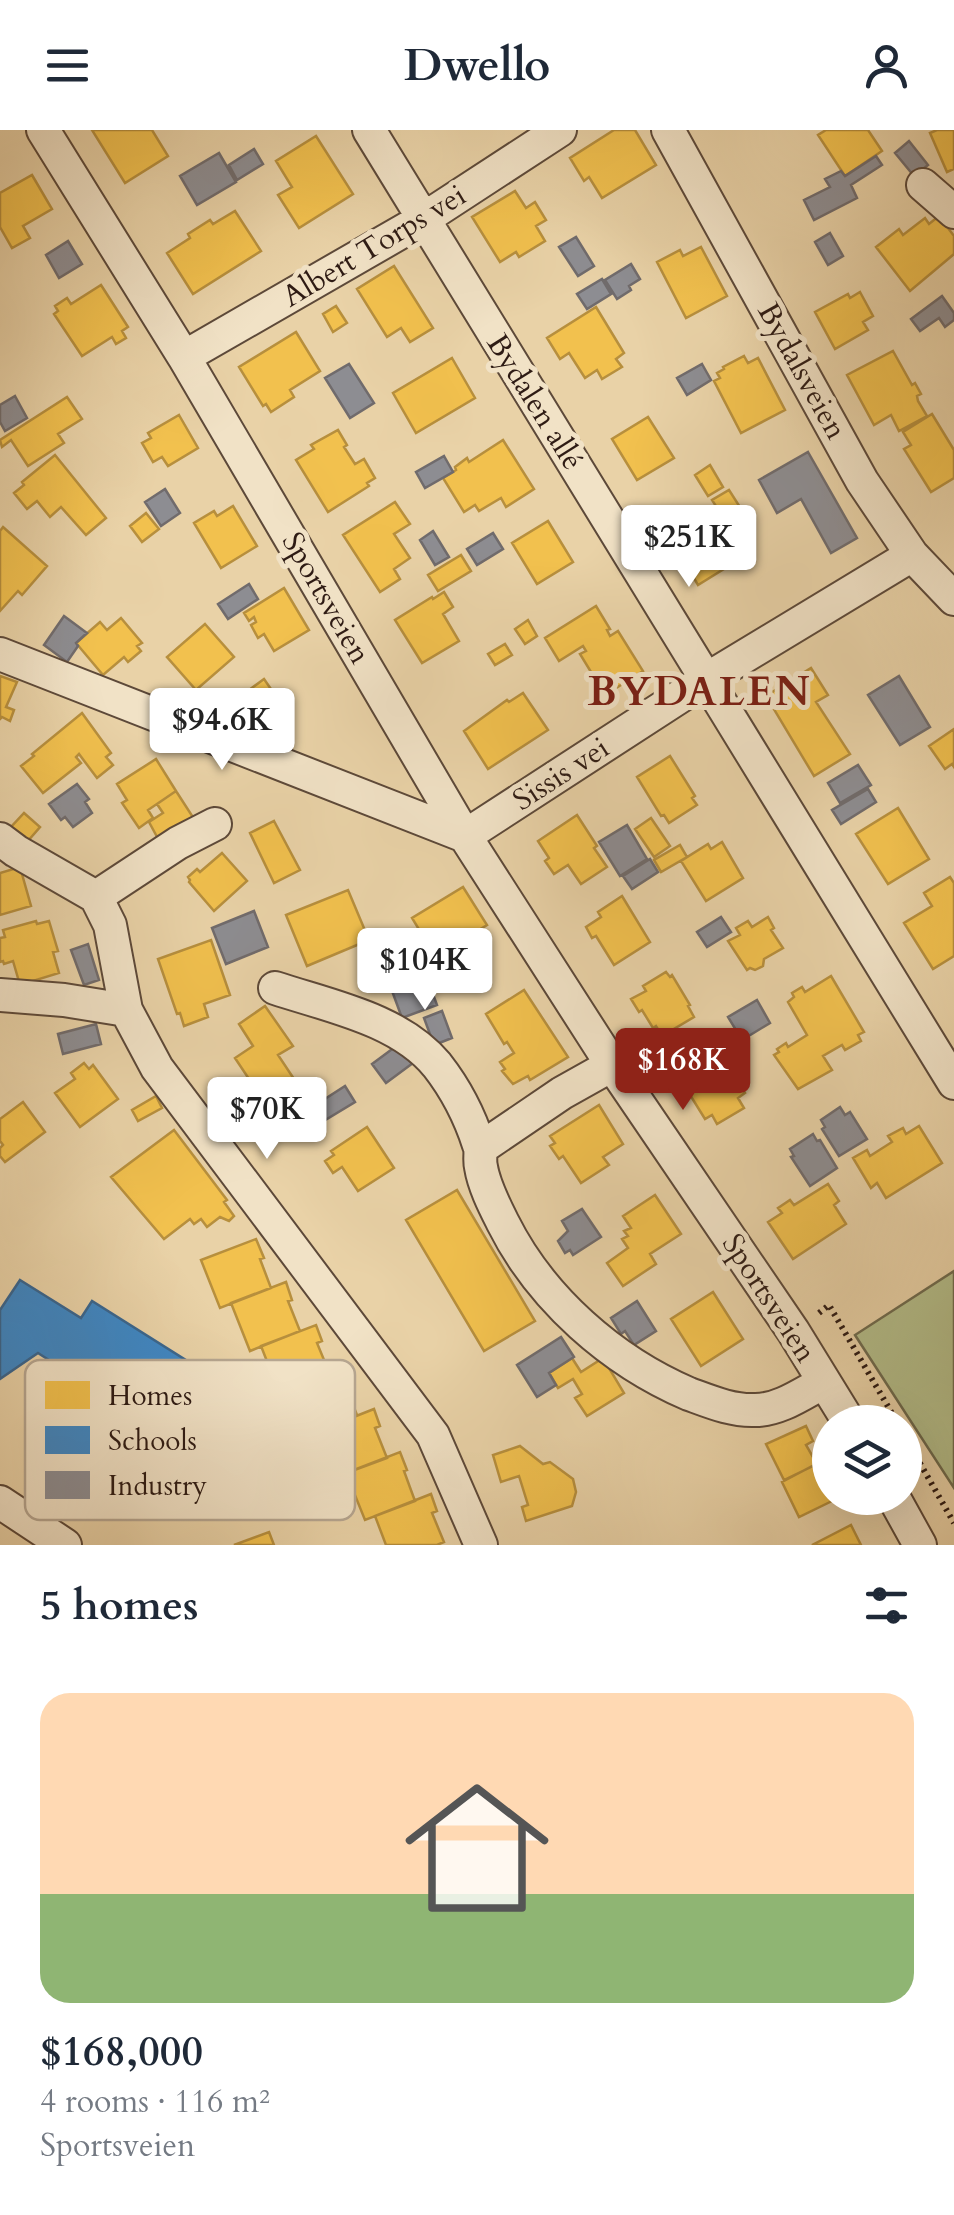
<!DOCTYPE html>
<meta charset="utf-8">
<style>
body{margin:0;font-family:Cardo,serif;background:#f2f2f3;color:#1f2937;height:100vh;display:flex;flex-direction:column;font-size:38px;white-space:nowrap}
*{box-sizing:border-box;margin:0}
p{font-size:32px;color:#747a83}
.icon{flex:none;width:55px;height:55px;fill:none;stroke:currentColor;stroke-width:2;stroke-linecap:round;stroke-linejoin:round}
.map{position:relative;height:1415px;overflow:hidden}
.side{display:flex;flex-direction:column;background:#fff;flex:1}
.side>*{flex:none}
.fabs{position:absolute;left:812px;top:1275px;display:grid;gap:20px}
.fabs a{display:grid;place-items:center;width:110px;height:110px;border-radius:50%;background:#fff;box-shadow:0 10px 40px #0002;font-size:50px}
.price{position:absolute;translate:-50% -85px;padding:0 22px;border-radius:10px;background:#fff;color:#222;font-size:32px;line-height:65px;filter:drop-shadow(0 2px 5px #0008)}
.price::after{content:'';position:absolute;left:50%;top:60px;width:30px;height:22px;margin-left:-15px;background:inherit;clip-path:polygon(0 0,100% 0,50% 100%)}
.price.active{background:#8f2418;color:#fff}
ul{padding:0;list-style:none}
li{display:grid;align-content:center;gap:20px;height:530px;padding:0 40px}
li span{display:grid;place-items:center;height:310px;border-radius:30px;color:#555}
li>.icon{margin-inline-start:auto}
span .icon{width:180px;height:180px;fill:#fffc;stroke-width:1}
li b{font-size:42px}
h2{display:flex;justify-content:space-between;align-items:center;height:120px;padding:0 40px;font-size:42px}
header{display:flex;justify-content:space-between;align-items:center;height:130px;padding:0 40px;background:#fff;font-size:45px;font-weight:700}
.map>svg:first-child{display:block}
.green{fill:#b3bd8a;stroke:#706c4f;stroke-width:2.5}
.homes{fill:#f2c14e;stroke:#b78f3d;stroke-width:2.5}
.schools{fill:#3f88c5;stroke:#3a6790;stroke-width:2.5}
.industry{fill:#8d8d92;stroke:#706b6c;stroke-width:2.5}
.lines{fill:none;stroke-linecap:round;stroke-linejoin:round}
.minor-casing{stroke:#5d4939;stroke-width:36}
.path{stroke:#2e1b14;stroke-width:6;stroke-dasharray:2.5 5;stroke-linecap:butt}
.minor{stroke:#f1e2c6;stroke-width:32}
.labels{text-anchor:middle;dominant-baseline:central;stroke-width:10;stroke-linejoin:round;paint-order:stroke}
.street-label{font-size:30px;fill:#2e1b14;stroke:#f1e2c6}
.district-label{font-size:40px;font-weight:bold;letter-spacing:2.5px;fill:#7a1f14;stroke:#f1e2c6}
.key{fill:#f1e2c6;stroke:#b6a691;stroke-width:2.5}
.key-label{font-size:28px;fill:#2e1b14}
</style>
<header><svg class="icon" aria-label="menu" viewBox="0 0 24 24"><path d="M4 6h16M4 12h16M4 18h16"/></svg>Dwello<svg class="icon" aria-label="person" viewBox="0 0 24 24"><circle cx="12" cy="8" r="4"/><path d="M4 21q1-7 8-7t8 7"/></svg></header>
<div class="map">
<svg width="954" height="1415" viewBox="0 0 954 1415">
<rect width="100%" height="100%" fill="#e9d2a7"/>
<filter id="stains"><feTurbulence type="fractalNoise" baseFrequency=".002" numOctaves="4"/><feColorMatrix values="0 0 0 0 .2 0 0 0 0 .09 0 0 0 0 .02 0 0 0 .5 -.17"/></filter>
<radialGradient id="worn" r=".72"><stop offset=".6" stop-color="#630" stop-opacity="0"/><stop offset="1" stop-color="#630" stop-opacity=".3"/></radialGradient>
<path class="green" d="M 954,1141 L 954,1358 L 855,1205 Z"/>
<path class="homes" d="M 92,0 L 152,0 L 168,26 L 125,53 Z
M 614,0 L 635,0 L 656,35 L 602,68 L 589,47 L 584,51 L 570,28 Z
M 826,0 L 868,0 L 882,21 L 845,46 L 818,5 Z
M 937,0 L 954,0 L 954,39 L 947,42 L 930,3 Z
M 316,6 L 353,64 L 299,98 L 278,65 L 292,57 L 276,31 Z
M 32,45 L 52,79 L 23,96 L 30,108 L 12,118 L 0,97 L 0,63 Z
M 515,61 L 526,78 L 535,72 L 546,90 L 536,96 L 545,111 L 519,127 L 516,122 L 500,132 L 472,87 Z
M 235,81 L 261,121 L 193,164 L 167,123 L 190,108 L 188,104 L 210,90 L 213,94 Z
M 939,86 L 954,106 L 954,124 L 910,161 L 876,117 L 899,99 L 903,105 L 925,88 L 929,94 Z
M 701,117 L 727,166 L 686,188 L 657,132 L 680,120 L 683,126 Z
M 394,136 L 433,198 L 410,212 L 401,198 L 387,207 L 357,159 Z
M 101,155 L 128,197 L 122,201 L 126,208 L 116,214 L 112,207 L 82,226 L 54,184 L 58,181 L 55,176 L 67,168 L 71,174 Z
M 860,162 L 873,186 L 863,192 L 868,200 L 835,219 L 815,182 L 848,164 L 850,168 Z
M 336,176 L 347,193 L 333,202 L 323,184 Z
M 596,177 L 624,223 L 616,229 L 622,237 L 602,249 L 597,240 L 585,248 L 569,223 L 560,229 L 547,208 Z
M 296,202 L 320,241 L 290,260 L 294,267 L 271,282 L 266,274 L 263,276 L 239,237 Z
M 893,221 L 912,255 L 915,253 L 921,264 L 917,266 L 918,271 L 927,286 L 899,301 L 891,285 L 874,295 L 847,245 Z
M 744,226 L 748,233 L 758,228 L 785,280 L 741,303 L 714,251 L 720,248 L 717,243 L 724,239 L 723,237 Z
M 452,228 L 475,268 L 416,303 L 393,263 Z
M 67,267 L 82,289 L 58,304 L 64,313 L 28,336 L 11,310 L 2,317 L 0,310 Z
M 932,284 L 954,320 L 954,348 L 931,362 L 904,319 L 911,315 L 903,302 Z
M 179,285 L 198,318 L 168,336 L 162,327 L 153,332 L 142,313 L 151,308 L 148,303 Z
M 648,287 L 674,328 L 637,350 L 612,309 Z
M 338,300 L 347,315 L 344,317 L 355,334 L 364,329 L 375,348 L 367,353 L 369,356 L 328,382 L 296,330 L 314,319 L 311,315 Z
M 503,310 L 534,359 L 506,377 L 501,368 L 479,381 L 475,375 L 464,382 L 443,348 L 456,340 L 455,337 L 467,328 L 469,332 Z
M 55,325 L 106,388 L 86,405 L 61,377 L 50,387 L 37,371 L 27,379 L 14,363 L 24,355 L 22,352 Z
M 710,335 L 723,357 L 708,366 L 695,345 Z
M 729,360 L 745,385 L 730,394 L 748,424 L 698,455 L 673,413 L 721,384 L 712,370 Z
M 395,372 L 410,394 L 394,404 L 410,428 L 394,439 L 400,449 L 380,462 L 343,405 Z
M 233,376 L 257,416 L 221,438 L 194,393 L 214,381 L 217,386 Z
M 146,383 L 159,399 L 142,412 L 130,396 Z
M 548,391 L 573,432 L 537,454 L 512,413 Z
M 3,397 L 47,436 L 22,465 L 18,461 L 0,481 L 0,401 Z
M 461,425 L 471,441 L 438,461 L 428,445 Z
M 284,458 L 309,500 L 274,521 L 264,504 L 258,508 L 251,495 L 256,492 L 254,487 L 249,491 L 244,483 Z
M 444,462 L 453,477 L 443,484 L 459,511 L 422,533 L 395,490 L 432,467 L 433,469 Z
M 596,476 L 610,499 L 607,500 L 610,506 L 618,501 L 643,541 L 605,565 L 580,524 L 586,521 L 583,516 L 559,531 L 545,508 Z
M 121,488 L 142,513 L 137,516 L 141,521 L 128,532 L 124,527 L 103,545 L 76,513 L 100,492 L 107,500 Z
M 528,490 L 537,506 L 525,514 L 515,499 Z
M 205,494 L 234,527 L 196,560 L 167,527 Z
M 505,514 L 512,525 L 495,535 L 488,524 Z
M 811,538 L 828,565 L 816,572 L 850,624 L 814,646 L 766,566 Z
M 0,546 L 17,552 L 6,577 L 14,580 L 10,591 L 2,587 L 0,589 Z
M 264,549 L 273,562 L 255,576 L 245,563 Z
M 523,563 L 548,600 L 488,639 L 464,601 L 507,570 L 509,572 Z
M 82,583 L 111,623 L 106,627 L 113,635 L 97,648 L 79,624 L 76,627 L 81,633 L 43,663 L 21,636 L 34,626 L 32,624 Z
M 954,599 L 954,637 L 952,634 L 945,639 L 929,616 Z
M 670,626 L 695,666 L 692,668 L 697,675 L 669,693 L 664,685 L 661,686 L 637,647 Z
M 156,629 L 176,661 L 148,680 L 153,688 L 139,698 L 122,673 L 127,670 L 117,654 Z
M 176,661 L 198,695 L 162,716 L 149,692 L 163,683 L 157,674 Z
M 898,678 L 929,729 L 888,754 L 856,704 Z
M 24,683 L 40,697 L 27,712 L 11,697 Z
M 577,685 L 597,716 L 594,718 L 607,737 L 581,754 L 568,735 L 554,744 L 545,731 L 549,728 L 538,711 Z
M 651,688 L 670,716 L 654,727 L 635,699 Z
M 274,691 L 300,740 L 274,753 L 250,703 Z
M 722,712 L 743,748 L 706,771 L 681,731 L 708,714 L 711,719 Z
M 680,715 L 687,727 L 661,742 L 654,730 Z
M 222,723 L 247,751 L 214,781 L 189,752 L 190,750 L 188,747 L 197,739 L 200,742 Z
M 20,737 L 31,776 L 0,785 L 0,743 Z
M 950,747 L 954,753 L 954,826 L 933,839 L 904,793 L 932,776 L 924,763 Z
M 463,757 L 487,795 L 451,817 L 442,802 L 426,811 L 412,788 Z
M 348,760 L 369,810 L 307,836 L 286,785 Z
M 622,766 L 650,812 L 614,835 L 596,806 L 592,808 L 586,797 L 601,787 L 598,782 Z
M 768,787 L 774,798 L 771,800 L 783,818 L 764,829 L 763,836 L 755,840 L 750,838 L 747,840 L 728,811 L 740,805 L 736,798 L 748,791 L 752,797 Z
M 36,791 L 37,794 L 49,791 L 58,821 L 53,822 L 59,843 L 20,855 L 13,831 L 4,834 L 3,831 L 0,832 L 0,808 L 5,807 L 3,800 Z
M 211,810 L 230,865 L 204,874 L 208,887 L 184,896 L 180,883 L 177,884 L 158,829 Z
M 666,842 L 670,847 L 672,845 L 690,875 L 688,876 L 694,887 L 662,906 L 656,896 L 653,898 L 642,880 L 639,882 L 631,869 L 646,861 L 643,856 Z
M 831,846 L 864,902 L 858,905 L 861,911 L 845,920 L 842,915 L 823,926 L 832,940 L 798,959 L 774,925 L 779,922 L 777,919 L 786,913 L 788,917 L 807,905 L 788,872 L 794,867 L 792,863 L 802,857 L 805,862 Z
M 524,860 L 568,927 L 530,950 L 528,946 L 513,954 L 502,941 L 505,939 L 500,932 L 514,923 L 507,912 L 504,914 L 486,884 Z
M 265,876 L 293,916 L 278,925 L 296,952 L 265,973 L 235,928 L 253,916 L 239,894 Z
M 717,919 L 745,963 L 738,968 L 744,978 L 717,994 L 712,985 L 705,989 L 677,944 Z
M 84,933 L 89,939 L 93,935 L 118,969 L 80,997 L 55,963 L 75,949 L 71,943 Z
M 156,966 L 162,978 L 138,991 L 132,980 Z
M 23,972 L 45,1002 L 5,1032 L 0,1026 L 0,1018 L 3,1015 L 0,1011 L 0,989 Z
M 599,975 L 623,1014 L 603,1027 L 609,1035 L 581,1053 L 563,1026 L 559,1029 L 550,1016 L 555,1013 L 550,1006 Z
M 919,996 L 942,1033 L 886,1068 L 877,1053 L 871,1058 L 853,1028 L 867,1020 L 870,1026 L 892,1012 L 888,1006 L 903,998 L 906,1004 Z
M 367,997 L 394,1038 L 358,1061 L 342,1037 L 333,1043 L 325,1031 L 334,1025 L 331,1021 Z
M 174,1000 L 227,1070 L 224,1072 L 234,1086 L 229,1091 L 220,1087 L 207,1097 L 201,1089 L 194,1094 L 190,1089 L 164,1109 L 111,1047 Z
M 828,1054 L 839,1071 L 834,1075 L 846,1094 L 793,1129 L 768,1092 L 782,1083 L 778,1078 L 790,1070 L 794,1075 Z
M 457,1060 L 535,1191 L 484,1221 L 406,1090 Z
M 655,1065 L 681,1104 L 650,1124 L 656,1134 L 623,1156 L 607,1133 L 628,1118 L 622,1109 L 628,1106 L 624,1101 L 631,1098 L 623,1086 Z
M 256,1109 L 264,1128 L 260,1129 L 271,1158 L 220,1178 L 201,1130 Z
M 286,1152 L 292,1170 L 288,1171 L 300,1201 L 250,1221 L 231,1173 Z
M 713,1162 L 743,1209 L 701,1236 L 671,1189 Z
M 316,1195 L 322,1211 L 317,1213 L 329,1242 L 279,1262 L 261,1216 Z
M 572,1228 L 581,1242 L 603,1228 L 624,1263 L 587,1286 L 575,1268 L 582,1264 L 573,1249 L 558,1258 L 549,1243 Z
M 344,1236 L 351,1255 L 346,1257 L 357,1285 L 307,1305 L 289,1258 Z
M 374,1279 L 380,1296 L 375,1298 L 387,1328 L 336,1347 L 318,1301 Z
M 806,1296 L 813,1311 L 806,1315 L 817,1334 L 784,1350 L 766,1314 Z
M 520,1316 L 543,1334 L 550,1332 L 573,1349 L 576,1362 L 572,1376 L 526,1391 L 522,1377 L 528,1375 L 519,1346 L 501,1352 L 493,1325 Z
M 400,1322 L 407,1340 L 404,1341 L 415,1371 L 365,1390 L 346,1343 Z
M 820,1332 L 827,1347 L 821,1350 L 832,1371 L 799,1387 L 782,1352 Z
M 431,1364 L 437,1381 L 432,1383 L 444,1412 L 437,1415 L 386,1415 L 375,1386 Z
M 851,1395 L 861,1415 L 812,1415 Z
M 269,1402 L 274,1415 L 234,1415 Z"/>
<path class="schools" d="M 20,1150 L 81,1188 L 92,1171 L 200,1239 L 158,1307 L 126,1287 L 129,1282 L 38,1223 L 0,1249 L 0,1180 Z"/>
<path class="industry" d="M 909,11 L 928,35 L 914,46 L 895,23 Z
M 254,19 L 263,34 L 237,50 L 229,35 Z
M 219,23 L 236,52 L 197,75 L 180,46 Z
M 876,26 L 882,35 L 851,55 L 857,68 L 814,90 L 804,70 L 830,57 L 825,49 L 841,41 L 845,46 Z
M 830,103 L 843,126 L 828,135 L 815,112 Z
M 576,107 L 594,136 L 578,146 L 559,117 Z
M 68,111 L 82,134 L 59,148 L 46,125 Z
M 631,134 L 640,149 L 629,156 L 631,160 L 617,169 L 605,150 Z
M 602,149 L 611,164 L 587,179 L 577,164 Z
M 942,166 L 954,183 L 954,190 L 945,197 L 939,188 L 920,201 L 911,189 Z
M 349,234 L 374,273 L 350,288 L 325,248 Z
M 702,234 L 711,250 L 687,265 L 677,248 Z
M 15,266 L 27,288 L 5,301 L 0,292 L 0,275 Z
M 808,322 L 857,408 L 831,423 L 801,369 L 777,383 L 759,350 Z
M 444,326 L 453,342 L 425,358 L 416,342 Z
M 165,359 L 180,383 L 161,396 L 145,372 Z
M 433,401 L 449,427 L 435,435 L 420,410 Z
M 493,403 L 503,419 L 477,435 L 467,419 Z
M 249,454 L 258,469 L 228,489 L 218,474 Z
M 64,486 L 87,503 L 76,513 L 78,516 L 67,532 L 44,515 Z
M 899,546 L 930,597 L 900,615 L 868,565 Z
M 858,635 L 871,655 L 840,673 L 828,653 Z
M 77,654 L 89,669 L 85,672 L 92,683 L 73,697 L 65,687 L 61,690 L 49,674 Z
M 868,659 L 876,672 L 841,694 L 832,680 Z
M 627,695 L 647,729 L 620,746 L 599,712 Z
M 650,729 L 658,742 L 632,759 L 623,746 Z
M 254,781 L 268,817 L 226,834 L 212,798 Z
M 721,787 L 731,802 L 707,817 L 697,802 Z
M 88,814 L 99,850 L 84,855 L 71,820 Z
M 423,837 L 437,875 L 402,888 L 388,850 Z
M 757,870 L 770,893 L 742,910 L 728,887 Z
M 442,881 L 452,908 L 434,915 L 424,888 Z
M 96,894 L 101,914 L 63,924 L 58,904 Z
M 399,914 L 413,933 L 386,953 L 372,934 Z
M 345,956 L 355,972 L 317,995 L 308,980 Z
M 840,977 L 845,985 L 850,982 L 867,1009 L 839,1026 L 822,999 L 825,997 L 821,990 Z
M 813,1004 L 817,1011 L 820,1010 L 837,1038 L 810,1056 L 791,1027 L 794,1026 L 790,1019 Z
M 582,1079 L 601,1107 L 573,1125 L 570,1120 L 565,1123 L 558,1111 L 568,1101 L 562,1091 Z
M 637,1171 L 656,1201 L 634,1215 L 625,1201 L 621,1204 L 611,1188 Z
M 561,1207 L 574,1227 L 549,1243 L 556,1255 L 537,1267 L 517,1235 Z"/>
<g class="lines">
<g class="minor-casing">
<path id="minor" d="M 43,0 L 184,227 L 465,706 L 612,935 L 793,1201 L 849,1292
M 369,0 L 954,953
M 668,0 L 862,351 L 912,425 L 954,469
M 923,55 L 954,82
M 184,227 L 422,90 L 560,0
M 0,524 L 465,706
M 465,706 L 707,549 L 912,425
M 0,709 L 16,721 L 96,767 L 110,795 L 126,880 L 157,938 L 433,1305 L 481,1415
M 96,767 L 178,713 L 215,694
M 275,858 C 329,876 399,889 437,935 C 455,958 470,987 479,1015 C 482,1022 479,1029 481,1037 C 484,1056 495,1077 503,1093 C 541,1169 612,1231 689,1264 C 711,1272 732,1281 755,1280 C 780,1280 803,1263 824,1252
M 0,865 L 64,870 L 126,880
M 481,1018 L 562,963 L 612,935
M 894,1368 L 920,1415
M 0,1372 L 65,1415"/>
</g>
<path class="path" d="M 819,1183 L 829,1175 L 897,1292
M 905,1307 L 954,1393"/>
<use href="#minor" class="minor"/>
</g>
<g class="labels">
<g class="street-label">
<text transform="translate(374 116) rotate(-31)">Albert Torps vei</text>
<text transform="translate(802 241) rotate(61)">Bydalsveien</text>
<text transform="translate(535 272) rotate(58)">Bydalen allé</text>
<text transform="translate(326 468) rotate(60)">Sportsveien</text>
<text transform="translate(561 644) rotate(-33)">Sissis vei</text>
<text transform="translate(769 1168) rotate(57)">Sportsveien</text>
</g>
<g class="district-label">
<text x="700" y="562">BYDALEN</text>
</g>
</g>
<rect x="25" y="1230" width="330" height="160" rx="15" class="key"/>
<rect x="45" y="1251" width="45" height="28" fill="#f2c14e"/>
<rect x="45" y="1296" width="45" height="28" fill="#3f88c5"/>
<rect x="45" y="1341" width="45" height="28" fill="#8d8d92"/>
<g class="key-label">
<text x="108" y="1275">Homes</text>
<text x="108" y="1320">Schools</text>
<text x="108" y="1365">Industry</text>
</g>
<rect width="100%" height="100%" filter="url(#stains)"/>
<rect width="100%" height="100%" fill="url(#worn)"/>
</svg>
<div class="fabs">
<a><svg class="icon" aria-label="layers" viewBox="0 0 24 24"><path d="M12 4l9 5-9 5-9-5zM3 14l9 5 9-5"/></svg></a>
</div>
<b class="price" style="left:689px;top:460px">$251K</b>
<b class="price" style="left:222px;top:643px">$94.6K</b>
<b class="price" style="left:425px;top:883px">$104K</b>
<b class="price active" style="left:683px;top:983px">$168K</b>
<b class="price" style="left:267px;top:1032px">$70K</b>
</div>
<section class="side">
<h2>5 homes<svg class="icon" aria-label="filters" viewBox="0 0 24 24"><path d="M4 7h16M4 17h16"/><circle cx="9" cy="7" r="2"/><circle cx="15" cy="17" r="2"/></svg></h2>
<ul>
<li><span style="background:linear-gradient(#ffd9b3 65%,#8fb573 0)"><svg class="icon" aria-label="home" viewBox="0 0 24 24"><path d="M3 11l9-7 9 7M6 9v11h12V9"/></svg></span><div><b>$168,000</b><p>4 rooms · 116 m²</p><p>Sportsveien</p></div></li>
</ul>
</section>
